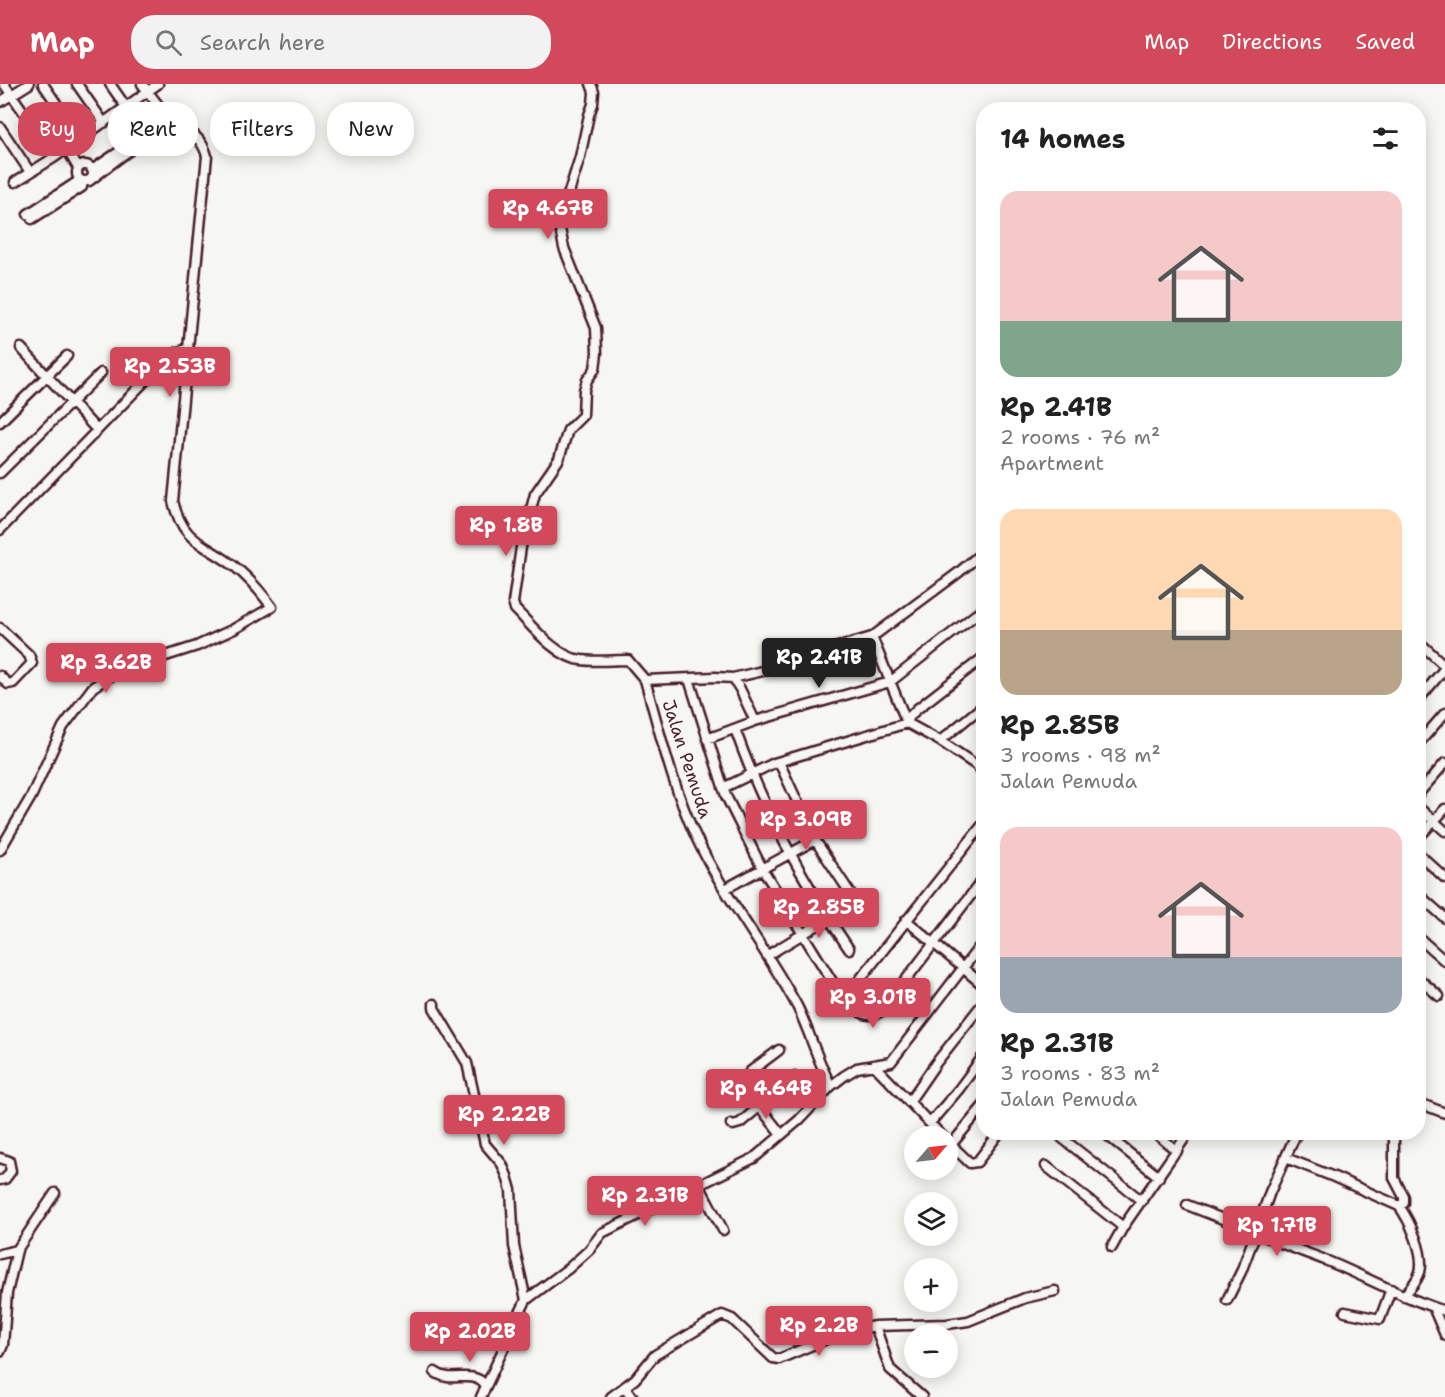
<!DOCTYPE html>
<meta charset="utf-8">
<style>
body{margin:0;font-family:"Shantell Sans",sans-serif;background:#f2f2f2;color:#222;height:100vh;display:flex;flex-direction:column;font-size:22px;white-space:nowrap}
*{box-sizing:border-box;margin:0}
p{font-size:20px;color:#767676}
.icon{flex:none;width:33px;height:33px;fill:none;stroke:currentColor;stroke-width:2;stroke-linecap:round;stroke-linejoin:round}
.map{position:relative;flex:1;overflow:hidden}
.drawer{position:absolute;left:976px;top:18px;width:450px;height:1038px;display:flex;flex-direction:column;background:#fff;border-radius:24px;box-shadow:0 3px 15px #0003}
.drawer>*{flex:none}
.top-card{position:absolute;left:18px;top:18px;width:570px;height:54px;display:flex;gap:12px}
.needle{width:39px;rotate:62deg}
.controls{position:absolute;left:904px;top:1042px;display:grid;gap:12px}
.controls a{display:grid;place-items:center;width:54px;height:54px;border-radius:50%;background:#fff;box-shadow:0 3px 15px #0003;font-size:30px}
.price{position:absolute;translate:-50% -51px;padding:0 14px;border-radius:6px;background:#d1495b;color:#fff;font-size:20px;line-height:39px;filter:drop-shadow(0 2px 3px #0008)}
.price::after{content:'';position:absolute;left:50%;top:36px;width:18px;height:14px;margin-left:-9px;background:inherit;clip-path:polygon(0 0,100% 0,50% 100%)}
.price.active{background:#222;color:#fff}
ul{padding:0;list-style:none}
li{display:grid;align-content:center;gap:12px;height:318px;padding:0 24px}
li span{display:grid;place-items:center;height:186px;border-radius:18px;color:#555}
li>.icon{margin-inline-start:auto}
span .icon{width:108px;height:108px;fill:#fffc;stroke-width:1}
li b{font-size:26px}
h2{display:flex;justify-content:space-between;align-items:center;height:72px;padding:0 24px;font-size:26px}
.tag{padding:0 21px;border-radius:24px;background:#fff;box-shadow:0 3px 15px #0003;font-size:21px;line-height:54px}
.tag.active{background:#d1495b;color:#fff}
header{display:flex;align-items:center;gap:36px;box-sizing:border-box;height:84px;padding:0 30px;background:#d1495b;color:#fff}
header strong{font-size:28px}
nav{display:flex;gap:33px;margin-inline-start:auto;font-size:21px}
.search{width:420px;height:54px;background:#f2f2f2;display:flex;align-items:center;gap:15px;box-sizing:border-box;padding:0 21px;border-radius:24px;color:#767676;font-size:22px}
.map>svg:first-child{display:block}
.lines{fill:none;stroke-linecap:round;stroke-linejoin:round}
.minor-casing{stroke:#4a1f2b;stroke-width:13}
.minor{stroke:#f6f6f2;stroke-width:8}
.labels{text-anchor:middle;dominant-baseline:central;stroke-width:4.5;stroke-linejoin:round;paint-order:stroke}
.street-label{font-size:18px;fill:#4a1f2b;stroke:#f6f6f2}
</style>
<header>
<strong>Map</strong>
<div class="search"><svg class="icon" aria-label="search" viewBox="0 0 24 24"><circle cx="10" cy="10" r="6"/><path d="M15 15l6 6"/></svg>Search here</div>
<nav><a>Map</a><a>Directions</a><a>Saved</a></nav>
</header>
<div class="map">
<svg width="1445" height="1313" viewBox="0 0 1445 1313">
<rect width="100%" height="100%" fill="#f6f6f2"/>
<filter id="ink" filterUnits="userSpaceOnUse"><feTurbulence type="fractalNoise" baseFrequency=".0167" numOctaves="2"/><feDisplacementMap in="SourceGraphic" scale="12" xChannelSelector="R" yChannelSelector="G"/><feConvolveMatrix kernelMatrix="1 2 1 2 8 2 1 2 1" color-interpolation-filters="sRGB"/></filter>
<g filter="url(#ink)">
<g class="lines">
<g class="minor-casing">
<path id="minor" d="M 4,0 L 55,73
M 43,0 L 81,56
M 77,0 L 104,39
M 110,0 L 126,23
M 142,0 L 175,43
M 591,0 L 594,8 L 593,20 L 589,31 L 580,73 L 565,121 L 560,145 L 564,164 L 596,244 L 597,269 L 595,285 L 587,296 L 584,306 L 583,331 L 568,346 L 559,375 L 535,410 L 521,463 L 513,519 L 515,525 C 531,541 557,574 581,576 C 596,578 613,576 628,576 L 645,596 C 660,649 673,704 696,753 C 724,813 766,864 797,922 C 810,948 817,976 831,1002
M 0,18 L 29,0
M 0,43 L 30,88
M 67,65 L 78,84
M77 89a8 8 0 1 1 16 0a8 8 0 1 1-16 0Z
M 92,86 L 132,59
M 15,98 L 55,73 L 158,0
M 28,130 L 80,96
M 32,135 L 82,103 L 83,98
M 21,264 L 97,346
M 0,338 L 67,272
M 0,389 L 101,289
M 0,446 L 150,292 L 178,268 L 189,264
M 0,544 L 29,571 L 32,579 L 13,599 L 8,600 L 0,592
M 872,553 L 907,639
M 1419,558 L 1445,582
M 733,594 L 740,605 L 755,637
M 689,595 L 726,712 L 762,784 L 835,902
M 645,596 L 715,593 L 733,594 L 775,584 L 817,569 L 872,553 L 958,489 L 984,467
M 1419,615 L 1445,584
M 907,639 L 910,632 L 917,625 L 984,573
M 735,645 C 764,727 801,794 849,865
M 707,655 L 755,637 L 890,598 L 984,524
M 940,657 L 976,681 L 984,690
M 1419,659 L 1445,629
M 779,678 L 815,756 L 868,836
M 976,681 L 984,675
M 723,704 L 774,679 L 907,639 L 940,657 L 984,621
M 1419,709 L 1445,679
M 1419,724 L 1445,747
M 984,739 L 846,913 C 858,927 865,937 882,927 L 984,794
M 1419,753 L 1445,725
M 0,766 L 31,713 L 63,643 L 93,603 L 119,587 L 197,562 L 234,545 L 272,523 C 261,508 249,494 234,482 C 204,459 183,459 173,417 L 207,72 C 203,57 190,42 173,43 C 152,46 108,83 89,97
M 1419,770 L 1445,794
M 725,805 L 815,756
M 1419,811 L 1445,834
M 906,836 L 963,884 L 984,857
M 1419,854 L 1445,877
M 768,871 L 856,818
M 1419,895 L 1439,912
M 434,920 L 434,924 L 467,979 L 485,1060 L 502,1080 L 507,1092 L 511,1106 L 514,1162 L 526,1216
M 779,966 L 751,987 L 741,999 L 781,1050
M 874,981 L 943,1053
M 909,1018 L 936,979 L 984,918
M 1419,1019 L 1445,1029
M 930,1039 L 959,1005 L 984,971
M 731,1040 L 733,1041 L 740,1039 L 795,993
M 1103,1048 L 1159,1093
M 1154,1048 L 1177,1067
M 1297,1048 L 1270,1108 L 1256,1148 C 1279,1160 1302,1167 1325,1176 C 1365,1192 1403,1214 1445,1227
M 1394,1048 L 1394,1094 L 1404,1113 L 1404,1119 L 1399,1122
M 1062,1054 L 1142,1117
M 948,1058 L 970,1079 L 977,1078 L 1000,1048
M 951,1061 L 984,1021
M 0,1074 L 9,1077 L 11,1087 L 5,1095 L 0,1096
M 1286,1074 L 1334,1093 L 1399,1122 C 1410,1137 1425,1170 1420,1188 C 1417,1198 1410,1204 1404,1212
M 1046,1082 L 1123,1143
M 699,1101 L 723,1146
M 1187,1121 L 1256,1148 L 1241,1188 L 1227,1216
M 1112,1163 L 1123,1143 L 1189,1048
M 0,1170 L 17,1166
M 1433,1223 L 1445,1251
M 1345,1228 L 1380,1235 L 1391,1205
M 875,1242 L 890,1285 L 922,1313
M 0,1268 L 3,1261 L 7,1209 L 17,1166 L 55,1109
M 435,1288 C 453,1301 468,1284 486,1301
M 624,1303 L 633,1313
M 481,1313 L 526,1216 L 569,1184 L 589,1166 L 602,1149 L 754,1074 L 799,1036 L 831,1002 L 844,992 L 857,984 L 891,978 L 963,884 L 984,902
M 611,1313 L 635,1295 L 655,1271 L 722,1231 L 732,1235 L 773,1274 L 779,1275 L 843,1248 L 875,1242 L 947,1240 L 968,1237 L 1025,1214 L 1055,1207"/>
</g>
<use href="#minor" class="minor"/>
</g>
</g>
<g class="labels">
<g class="street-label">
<text transform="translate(687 675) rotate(72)">Jalan Pemuda</text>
</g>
</g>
</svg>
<div class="controls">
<a><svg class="needle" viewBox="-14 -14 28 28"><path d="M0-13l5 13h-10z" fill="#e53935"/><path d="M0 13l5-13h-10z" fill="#767676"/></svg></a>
<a><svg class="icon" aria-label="layers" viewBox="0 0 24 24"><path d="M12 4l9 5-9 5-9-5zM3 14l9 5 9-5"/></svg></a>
<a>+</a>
<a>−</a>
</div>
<b class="price" style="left:548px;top:156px">Rp 4.67B</b>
<b class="price" style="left:170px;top:314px">Rp 2.53B</b>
<b class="price" style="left:506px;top:473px">Rp 1.8B</b>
<b class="price active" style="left:819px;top:605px">Rp 2.41B</b>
<b class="price" style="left:106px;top:610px">Rp 3.62B</b>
<b class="price" style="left:806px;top:767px">Rp 3.09B</b>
<b class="price" style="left:819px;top:855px">Rp 2.85B</b>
<b class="price" style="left:873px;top:945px">Rp 3.01B</b>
<b class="price" style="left:766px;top:1036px">Rp 4.64B</b>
<b class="price" style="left:504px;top:1062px">Rp 2.22B</b>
<b class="price" style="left:645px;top:1143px">Rp 2.31B</b>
<b class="price" style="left:1277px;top:1173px">Rp 1.71B</b>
<b class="price" style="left:819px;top:1273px">Rp 2.2B</b>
<b class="price" style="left:470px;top:1279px">Rp 2.02B</b>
<div class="top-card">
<a class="tag active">Buy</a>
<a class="tag">Rent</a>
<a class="tag">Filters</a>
<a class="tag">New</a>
</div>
<section class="drawer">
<h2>14 homes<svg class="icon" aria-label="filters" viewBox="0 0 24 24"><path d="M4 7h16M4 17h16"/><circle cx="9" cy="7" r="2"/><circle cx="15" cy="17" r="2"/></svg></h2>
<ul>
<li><span style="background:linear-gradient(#f6c9c9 70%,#7fa58c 0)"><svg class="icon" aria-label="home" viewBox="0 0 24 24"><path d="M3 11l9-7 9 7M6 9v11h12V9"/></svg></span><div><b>Rp 2.41B</b><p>2 rooms · 76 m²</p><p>Apartment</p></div></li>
<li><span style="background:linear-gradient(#ffd9b3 65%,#b9a48a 0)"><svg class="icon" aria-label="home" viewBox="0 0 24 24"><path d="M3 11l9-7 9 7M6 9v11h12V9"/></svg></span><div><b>Rp 2.85B</b><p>3 rooms · 98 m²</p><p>Jalan Pemuda</p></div></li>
<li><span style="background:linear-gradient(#f6c9c9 70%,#9aa5b1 0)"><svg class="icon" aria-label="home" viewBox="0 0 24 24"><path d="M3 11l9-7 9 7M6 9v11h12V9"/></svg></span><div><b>Rp 2.31B</b><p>3 rooms · 83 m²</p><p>Jalan Pemuda</p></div></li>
</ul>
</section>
</div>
